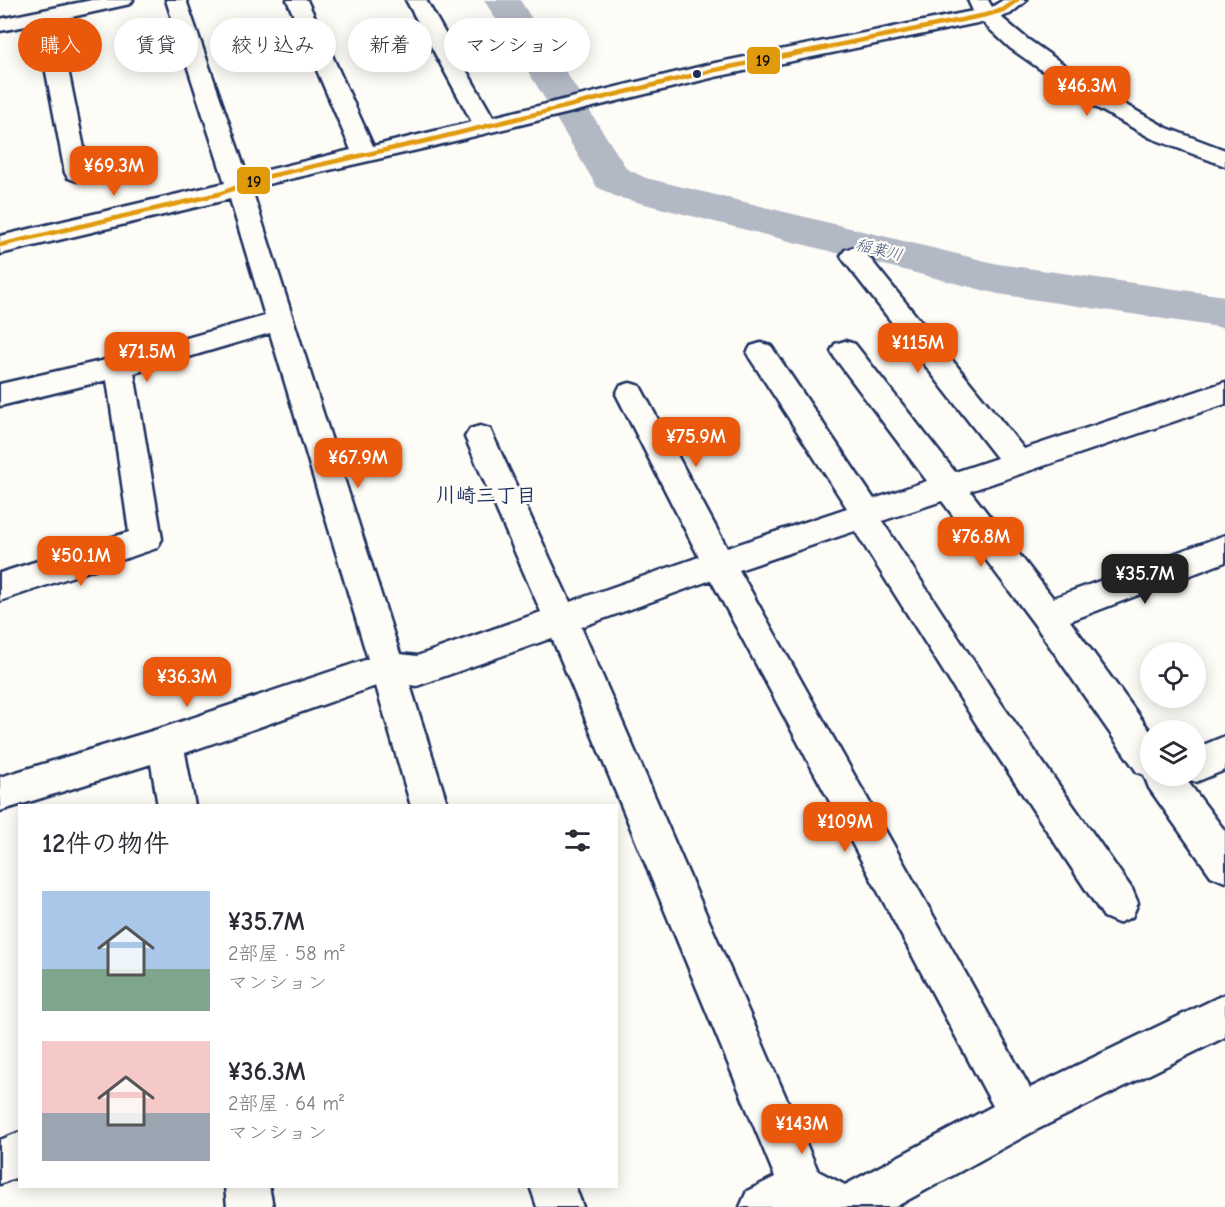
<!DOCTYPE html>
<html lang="ja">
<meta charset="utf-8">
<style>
body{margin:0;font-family:"Comic Neue","Klee One",sans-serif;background:#f2f2f3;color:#2b2b33;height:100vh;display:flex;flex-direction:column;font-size:22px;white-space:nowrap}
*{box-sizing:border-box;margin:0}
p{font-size:20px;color:#7c7c81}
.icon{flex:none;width:33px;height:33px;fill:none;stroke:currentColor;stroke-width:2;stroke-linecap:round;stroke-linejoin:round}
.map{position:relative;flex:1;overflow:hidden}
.side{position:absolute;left:18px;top:804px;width:600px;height:384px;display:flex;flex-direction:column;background:#fff;border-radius:0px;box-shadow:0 3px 15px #0003}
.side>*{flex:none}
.hud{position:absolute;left:18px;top:18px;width:600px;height:54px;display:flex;gap:12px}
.fabs{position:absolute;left:1140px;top:642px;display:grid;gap:12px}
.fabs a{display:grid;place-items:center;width:66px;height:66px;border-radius:50%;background:#fff;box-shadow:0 3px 15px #0003;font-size:30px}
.price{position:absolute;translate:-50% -51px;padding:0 14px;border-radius:12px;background:#ea580c;color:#fff;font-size:20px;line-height:39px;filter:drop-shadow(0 2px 3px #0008)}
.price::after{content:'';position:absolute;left:50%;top:36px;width:18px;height:14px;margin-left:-9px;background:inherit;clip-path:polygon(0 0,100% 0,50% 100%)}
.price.active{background:#222;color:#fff}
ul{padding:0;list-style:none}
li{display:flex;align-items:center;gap:18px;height:150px;padding:0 24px}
li span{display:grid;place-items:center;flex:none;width:168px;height:120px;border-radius:0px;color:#555}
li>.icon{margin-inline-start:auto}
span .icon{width:72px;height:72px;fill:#fffc;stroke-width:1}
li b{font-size:26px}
h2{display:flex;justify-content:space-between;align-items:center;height:72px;padding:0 24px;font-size:26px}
.tag{padding:0 21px;border-radius:27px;background:#fff;box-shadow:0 3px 15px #0003;font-size:21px;line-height:54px}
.tag.active{background:#ea580c;color:#fff}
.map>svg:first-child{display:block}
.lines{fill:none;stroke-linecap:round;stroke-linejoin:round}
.river{fill:#b3b8c5;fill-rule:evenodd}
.minor-casing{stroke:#1b2f5e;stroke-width:5}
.minor{fill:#fdfcf7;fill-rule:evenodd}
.bus-1-casing{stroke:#fdfcf7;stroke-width:8}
.bus-1{stroke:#e19a09;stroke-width:4.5}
.bus-dot{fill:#1b2f5e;stroke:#fdfcf7;stroke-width:2}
.labels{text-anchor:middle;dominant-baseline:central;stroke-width:4.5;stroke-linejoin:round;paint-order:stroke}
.far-water-label{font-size:16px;font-style:italic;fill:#49587d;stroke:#fdfcf7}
.neighbourhood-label{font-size:20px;font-weight:bold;fill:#1b2f5e;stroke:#fdfcf7}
.line-badge{stroke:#fdfcf7;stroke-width:2}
.pale-badge-label{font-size:16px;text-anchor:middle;font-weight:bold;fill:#111}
</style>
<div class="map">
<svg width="1225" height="1207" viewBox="0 0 1225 1207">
<rect width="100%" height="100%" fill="#fdfcf7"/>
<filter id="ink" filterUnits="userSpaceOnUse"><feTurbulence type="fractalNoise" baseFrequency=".0167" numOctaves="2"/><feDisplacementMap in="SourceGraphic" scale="12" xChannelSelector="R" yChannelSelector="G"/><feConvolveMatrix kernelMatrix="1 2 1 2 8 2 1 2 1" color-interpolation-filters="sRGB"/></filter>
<g filter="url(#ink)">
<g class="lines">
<path class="river" d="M 484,0 L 520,0 L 583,99 L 579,105 L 587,107 L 627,169 L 646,178 L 998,264 L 1225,296 L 1225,328 L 998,294 L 617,197 L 597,187 L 554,115 L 558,109 L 550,107 L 545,99 Z"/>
<g class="minor-casing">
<path id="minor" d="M 92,0 L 133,0 L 130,4 L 58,20 L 89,173 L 86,178 L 77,181 L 68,178 L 65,173 L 37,24 L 0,31 L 0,19 Z
M 166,0 L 186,0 L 247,175 L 351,150 L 287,0 L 307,0 L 373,146 L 472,122 L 406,0 L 426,0 L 493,117 L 715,63 L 973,11 L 968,0 L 988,0 L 992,7 L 1003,0 L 1027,0 L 1010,14 L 1001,17 L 1026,38 L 1106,94 L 1167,128 L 1225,150 L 1225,166 L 1151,138 L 1090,104 L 1010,48 L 982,22 L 715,77 L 426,148 L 268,184 L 252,190 L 400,654 L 417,656 L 541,612 L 465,437 L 470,429 L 480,426 L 490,429 L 570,602 L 699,557 L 616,394 L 620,386 L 630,383 L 640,386 L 727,548 L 847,508 L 751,360 L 747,353 L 751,346 L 761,343 L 771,346 L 874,499 L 927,481 L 835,358 L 831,351 L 835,344 L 845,341 L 855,344 L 955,472 L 997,458 L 845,262 L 841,256 L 845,250 L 854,247 L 863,250 L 1024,449 L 1225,382 L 1225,404 L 970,491 L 1053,598 L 1225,535 L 1225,562 L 1070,621 L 1150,731 L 1150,776 L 1196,776 L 1196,748 L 1225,736 L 1225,770 L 1196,782 L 1185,778 L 1225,831 L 1225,882 L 1211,876 L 1149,788 L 1144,775 L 1137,772 L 1035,625 L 942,501 L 882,521 L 1001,703 L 1132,889 L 1138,903 L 1132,917 L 1118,923 L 1104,917 L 977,725 L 855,531 L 739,570 L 1030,1088 L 1225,994 L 1225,1037 L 1036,1130 L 895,1207 L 740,1207 L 747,1191 L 775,1177 L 552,638 L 417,686 L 410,685 L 448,806 L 411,806 L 376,686 L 185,753 L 195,806 L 158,806 L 151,764 L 0,811 L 0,777 L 165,727 L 368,659 L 270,333 L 134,373 L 162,539 L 157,548 L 0,601 L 0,573 L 129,532 L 107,380 L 0,406 L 0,384 L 119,357 L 265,316 L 230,199 L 0,254 L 0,236 L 225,183 ZM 711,580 L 993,1106 L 845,1185 L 818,1171 L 581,627 Z
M 20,1132 L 20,1176 L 0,1184 L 0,1140 Z
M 225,1186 L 269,1186 L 273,1207 L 227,1207 Z
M 530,1186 L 575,1186 L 583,1207 L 537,1207 Z"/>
</g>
<use href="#minor" class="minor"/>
<g class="bus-1-casing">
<path id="bus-1" d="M 0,245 L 219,194 L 261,178 L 426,141 L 715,70 L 986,15 L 1003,10 L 1017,0"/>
</g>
<use href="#bus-1" class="bus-1"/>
</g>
</g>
<circle class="bus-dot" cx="697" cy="74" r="5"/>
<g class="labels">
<g class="far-water-label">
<text transform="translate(879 250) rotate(14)">稲葉川</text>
</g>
<g class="neighbourhood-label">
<text x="486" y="495">川崎三丁目</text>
</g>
</g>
<g class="line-badge">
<rect x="746" y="46" width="35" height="29" rx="6" fill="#e19a09"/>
<rect x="236" y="166" width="35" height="29" rx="6" fill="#e19a09"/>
</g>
<g class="pale-badge-label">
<text x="763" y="66">19</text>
<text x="254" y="187">19</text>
</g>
</svg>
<div class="fabs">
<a><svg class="icon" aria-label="locate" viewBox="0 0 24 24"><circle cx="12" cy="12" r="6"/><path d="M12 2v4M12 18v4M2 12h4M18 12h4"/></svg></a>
<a><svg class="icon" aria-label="layers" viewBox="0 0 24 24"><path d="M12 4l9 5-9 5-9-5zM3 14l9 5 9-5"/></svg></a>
</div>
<b class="price" style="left:1087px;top:117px">¥46.3M</b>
<b class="price" style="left:114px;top:197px">¥69.3M</b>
<b class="price" style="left:918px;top:374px">¥115M</b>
<b class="price" style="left:147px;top:383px">¥71.5M</b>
<b class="price" style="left:696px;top:468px">¥75.9M</b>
<b class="price" style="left:358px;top:489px">¥67.9M</b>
<b class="price" style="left:981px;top:568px">¥76.8M</b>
<b class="price" style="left:81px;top:587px">¥50.1M</b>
<b class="price active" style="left:1145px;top:605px">¥35.7M</b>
<b class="price" style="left:187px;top:708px">¥36.3M</b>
<b class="price" style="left:845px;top:853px">¥109M</b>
<b class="price" style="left:802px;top:1155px">¥143M</b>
<div class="hud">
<a class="tag active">購入</a>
<a class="tag">賃貸</a>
<a class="tag">絞り込み</a>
<a class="tag">新着</a>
<a class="tag">マンション</a>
</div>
<section class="side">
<h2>12件の物件<svg class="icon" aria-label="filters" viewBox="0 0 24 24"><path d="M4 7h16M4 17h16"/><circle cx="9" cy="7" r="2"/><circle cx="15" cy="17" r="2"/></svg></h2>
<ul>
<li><span style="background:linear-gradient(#a9c7e8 65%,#7fa58c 0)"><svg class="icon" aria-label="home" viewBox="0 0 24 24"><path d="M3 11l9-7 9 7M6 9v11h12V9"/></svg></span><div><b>¥35.7M</b><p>2部屋 · 58 m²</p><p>マンション</p></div></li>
<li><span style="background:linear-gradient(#f6c9c9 60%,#9aa5b1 0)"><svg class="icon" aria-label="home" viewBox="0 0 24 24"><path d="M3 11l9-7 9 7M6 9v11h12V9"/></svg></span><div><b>¥36.3M</b><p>2部屋 · 64 m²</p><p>マンション</p></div></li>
</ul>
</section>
</div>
